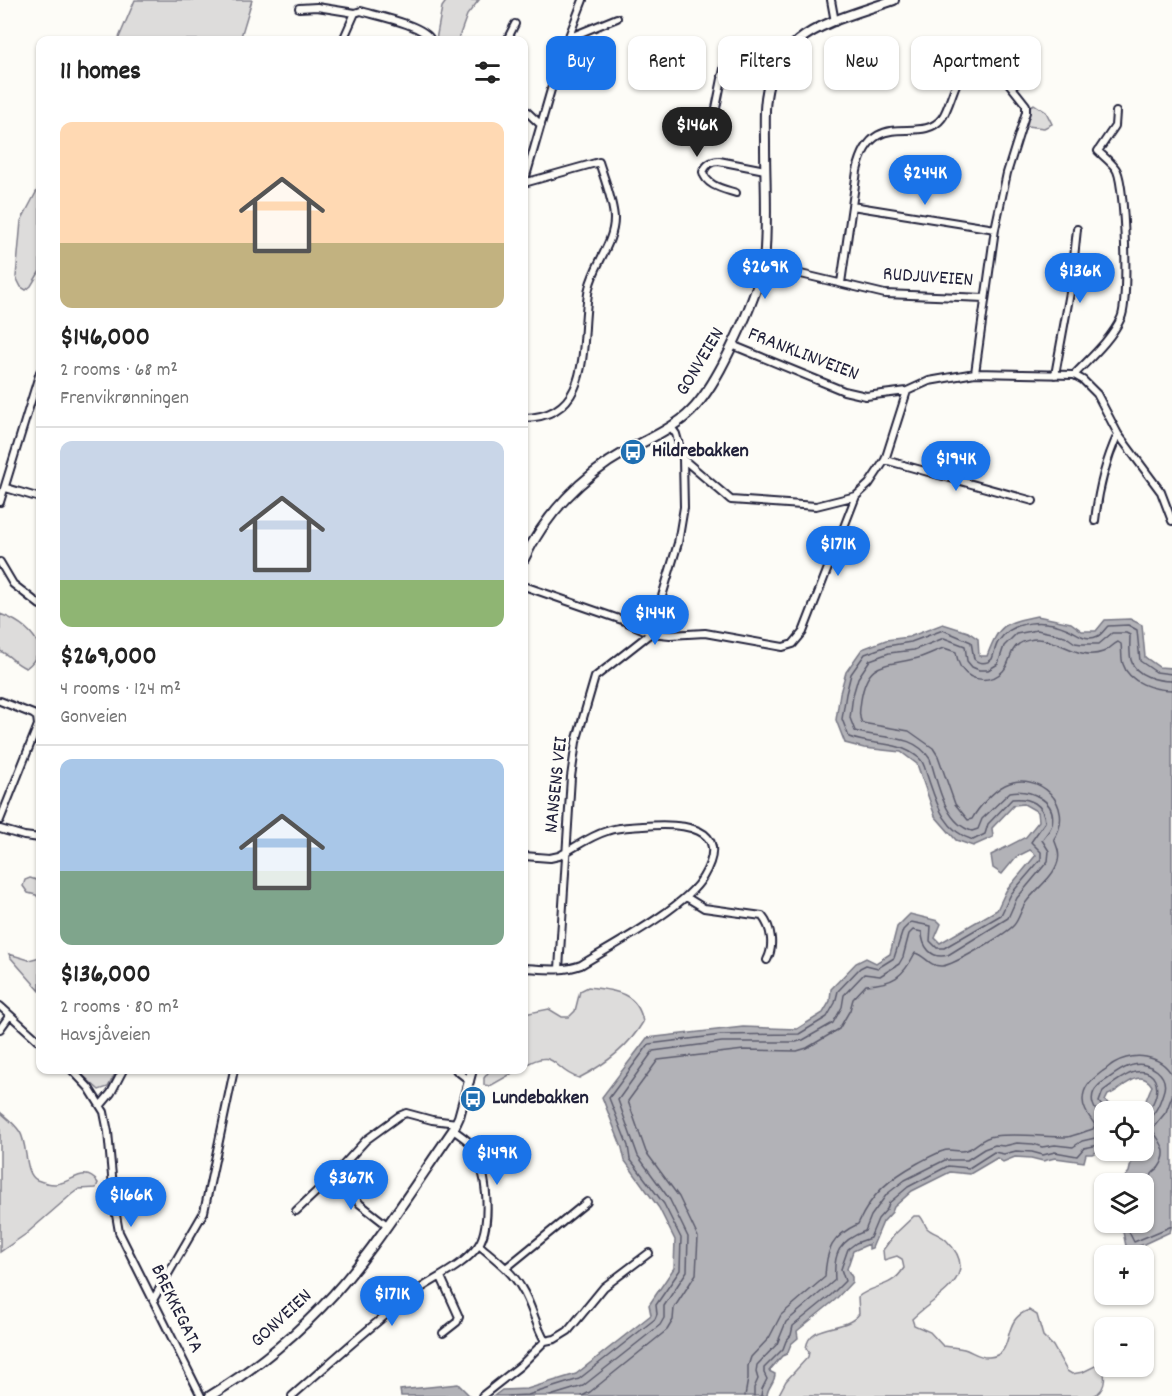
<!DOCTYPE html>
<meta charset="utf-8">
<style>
body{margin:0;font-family:Dekko,sans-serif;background:#f2f2f2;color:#222;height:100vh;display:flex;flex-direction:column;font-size:22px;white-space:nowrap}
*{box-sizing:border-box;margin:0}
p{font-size:20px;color:#767676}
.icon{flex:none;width:33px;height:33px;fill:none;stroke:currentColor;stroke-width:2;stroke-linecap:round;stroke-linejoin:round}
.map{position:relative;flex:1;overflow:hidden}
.panel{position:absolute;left:36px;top:36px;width:492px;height:1038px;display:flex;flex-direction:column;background:#fff;border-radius:12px;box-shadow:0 2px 4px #0004}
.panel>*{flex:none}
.guide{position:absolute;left:546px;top:36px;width:536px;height:54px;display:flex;gap:12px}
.buttons{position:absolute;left:1094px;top:1101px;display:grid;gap:12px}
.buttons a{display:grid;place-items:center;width:60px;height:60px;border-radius:12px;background:#fff;box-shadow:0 2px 4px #0004;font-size:30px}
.price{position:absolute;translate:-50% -51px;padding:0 14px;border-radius:21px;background:#1a73e8;color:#fff;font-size:20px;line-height:39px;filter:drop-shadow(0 2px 3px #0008)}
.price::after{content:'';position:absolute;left:50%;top:36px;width:18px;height:14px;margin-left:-9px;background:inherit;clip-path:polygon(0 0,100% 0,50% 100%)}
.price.active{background:#222;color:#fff}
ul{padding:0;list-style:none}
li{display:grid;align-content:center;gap:12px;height:318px;padding:0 24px}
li+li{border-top:2px solid #e0e0e0}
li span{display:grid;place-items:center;height:186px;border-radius:12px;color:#555}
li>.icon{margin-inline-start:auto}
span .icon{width:108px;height:108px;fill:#fffc;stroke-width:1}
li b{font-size:26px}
h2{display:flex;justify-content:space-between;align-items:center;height:72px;padding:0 24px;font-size:26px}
.pill{padding:0 21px;border-radius:12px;background:#fff;box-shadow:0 2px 4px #0004;font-size:21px;line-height:54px}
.pill.active{background:#1a73e8;color:#fff}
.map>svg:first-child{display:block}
.green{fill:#dddcdb;stroke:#807f8b;stroke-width:1.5}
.water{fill:#b2b2b7;stroke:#787885;stroke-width:1.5}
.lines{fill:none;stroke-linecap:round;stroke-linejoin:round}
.shore{stroke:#5c5c6d;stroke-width:1.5}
.minor-casing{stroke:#22223b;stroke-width:10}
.tertiary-casing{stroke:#22223b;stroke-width:12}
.minor{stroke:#fdfcf7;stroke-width:6}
.tertiary{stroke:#fdfcf7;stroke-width:8}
.labels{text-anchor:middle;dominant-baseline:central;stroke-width:6;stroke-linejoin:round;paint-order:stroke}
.street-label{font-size:20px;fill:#22223b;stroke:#fdfcf7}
.poi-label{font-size:20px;font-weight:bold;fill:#22223b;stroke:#fdfcf7;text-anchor:start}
</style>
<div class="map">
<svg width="1172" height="1396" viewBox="0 0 1172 1396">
<rect width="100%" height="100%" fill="#fdfcf7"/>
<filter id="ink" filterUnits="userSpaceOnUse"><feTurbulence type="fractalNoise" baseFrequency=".0167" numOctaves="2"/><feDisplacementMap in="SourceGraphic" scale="12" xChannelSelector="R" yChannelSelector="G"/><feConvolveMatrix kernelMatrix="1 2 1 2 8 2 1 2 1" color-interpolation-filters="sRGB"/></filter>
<g filter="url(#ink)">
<path class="green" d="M 135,0 L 252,0 L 240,40 L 118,40 Z
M 447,0 L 479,0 L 467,15 L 458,40 L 436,40 L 442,7 Z
M 1034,104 L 1046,112 L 1052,124 L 1044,128 L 1027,126 L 1030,106 Z
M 40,185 L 40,271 L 31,286 L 26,290 L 21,287 L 16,277 L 21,221 Z
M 0,614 C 17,620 33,630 40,648 C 36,656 34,663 26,668 C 15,664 10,655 0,651 Z
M 30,878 L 40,881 L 40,899 L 36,895 L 28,893 L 23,886 L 25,880 Z
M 9,954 L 29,960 L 40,957 L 40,991 L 11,958 Z
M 588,987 C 614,990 638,992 643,1022 C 629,1046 604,1065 579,1078 C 553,1071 556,1046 524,1066 L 524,1014 L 549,1009 L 562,1017 L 569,1017 L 575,1011 L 580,991 Z
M 77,1070 L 117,1070 L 108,1087 L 99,1090 Z
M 490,1070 L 518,1070 L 490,1086 L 484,1085 L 484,1078 Z
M 0,1112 C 7,1118 15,1124 20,1132 C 28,1145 24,1174 37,1180 C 42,1182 50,1184 55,1184 C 71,1184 84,1164 98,1183 L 96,1188 L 79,1189 L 72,1194 L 26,1234 L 0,1252 Z
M 914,1216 L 920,1216 C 923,1219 925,1225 927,1228 C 932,1233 942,1235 947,1241 C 983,1277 936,1295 912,1319 L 914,1325 L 930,1332 L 943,1346 C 950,1347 960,1347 967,1350 C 974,1353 981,1358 989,1357 C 1017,1355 999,1320 1029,1310 L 1037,1315 L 1043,1336 L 1053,1346 L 1067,1371 L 1072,1374 L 1083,1372 L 1097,1365 L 1103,1368 C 1106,1379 1105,1391 1093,1396 L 778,1396 L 786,1381 L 808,1357 L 809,1352 L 806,1348 C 810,1321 845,1333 859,1314 L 858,1297 C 873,1284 891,1289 904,1268 L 902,1259 L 897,1256 L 884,1260 L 883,1250 L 895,1234 Z"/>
<path class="water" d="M 1037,616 L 1071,623 L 1082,631 L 1096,631 L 1105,620 L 1130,619 L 1142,625 L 1145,657 L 1159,667 L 1172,668 L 1172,1225 L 1170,1232 L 1131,1250 L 1126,1246 L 1123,1232 L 1115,1230 L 1112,1224 L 1112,1223 L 1143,1222 L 1143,1184 L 1130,1183 L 1128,1179 L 1124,1178 L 1129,1172 L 1131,1163 L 1140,1155 L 1145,1145 L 1143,1112 L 1134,1111 C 1147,1106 1146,1097 1152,1086 C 1139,1065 1120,1092 1108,1095 L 1105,1101 L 1113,1106 L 1112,1111 L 1104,1112 L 1104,1149 L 1092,1154 L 1086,1154 L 1084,1162 L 1055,1158 L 1043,1161 L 1031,1158 L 1015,1157 L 1003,1162 L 997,1158 L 970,1174 L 950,1172 L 912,1191 L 894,1207 L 892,1212 L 883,1222 L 872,1248 L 869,1249 L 869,1244 L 853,1251 L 847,1269 L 852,1277 L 852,1282 L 835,1300 L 797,1331 L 798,1338 L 791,1344 L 787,1354 L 782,1356 L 769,1371 L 775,1374 C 775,1383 767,1387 767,1396 L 494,1396 L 502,1390 L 527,1389 L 576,1374 L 651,1315 L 649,1305 L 674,1268 L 675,1240 L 659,1208 L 625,1161 L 622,1148 L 602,1097 L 647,1038 L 743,1027 L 797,1029 L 823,1013 L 830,1001 L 831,989 L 856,963 L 866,958 L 876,963 L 890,954 L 897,927 L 910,914 L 938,921 L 941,924 L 935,938 L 940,943 L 997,910 L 1006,891 L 1036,855 L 1030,850 L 1016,857 L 1002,874 L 993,868 L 991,855 L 1026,837 L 1039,821 L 1038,812 L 1024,804 L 1014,805 L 992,828 L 993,837 L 973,846 L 956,840 L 935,816 L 917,764 L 901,752 L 864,748 L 845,743 L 836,720 L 840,693 L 846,672 L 862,649 L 886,640 L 909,637 L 943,624 L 968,632 L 978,639 L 979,656 L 987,656 C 999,624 1004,623 1037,616 Z
M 458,1384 L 470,1396 L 401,1396 L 400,1390 Z"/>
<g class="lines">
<path class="shore" d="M 1106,1112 L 1099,1102 L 1103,1091 C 1111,1085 1125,1074 1135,1072 C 1156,1068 1161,1087 1153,1103 C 1151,1107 1146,1110 1143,1113
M 1104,1122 C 1095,1111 1086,1098 1098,1086 C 1101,1082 1106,1081 1109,1078 C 1117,1073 1123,1067 1133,1065 C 1150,1061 1170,1075 1163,1093 C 1159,1106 1155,1115 1143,1123
M 1143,1200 C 1154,1189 1147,1183 1152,1174 C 1154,1171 1157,1170 1159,1167 C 1171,1150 1159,1142 1152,1129 L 1166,1112 L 1172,1096
M 1118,1222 L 1127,1228 L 1134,1242 L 1172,1226
M 508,1396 L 528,1395 L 579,1379 L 655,1319 L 657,1314 L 656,1305 L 680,1270 L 681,1238 L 664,1204 L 630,1159 L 628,1146 L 609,1098 L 649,1044 L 721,1035 L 799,1034 L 827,1017 L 835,1003 L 838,991 L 860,968 L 866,965 L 878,968 L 894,958 L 903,930 L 911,922 L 931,926 L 930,941 L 937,948 L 944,948 L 1001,915 L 1011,894 L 1041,859 L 1041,852 L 1031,842 L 1045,822 C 1044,804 1030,797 1012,799 L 988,824 L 985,834 L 973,840 C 943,831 936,801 927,775 C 925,769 924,762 919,758 C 896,739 875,747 849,737 L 842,719 L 846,694 L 851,674 L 865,654 L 887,646 L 911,642 L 943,630 L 971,642 L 974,659 C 979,664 987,664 992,659 C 994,654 995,647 998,642 C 1013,619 1045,619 1068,629 C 1078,633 1086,642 1098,636 C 1102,634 1105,629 1108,626 L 1128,625 L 1137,630 L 1140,661 L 1156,672 L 1172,674
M 550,1396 L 583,1386 L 660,1325 L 664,1318 L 664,1306 L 687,1271 L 688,1237 L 670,1200 L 638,1156 L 618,1100 L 653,1051 L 722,1042 L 796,1042 L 803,1040 L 833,1023 L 842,1007 L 844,995 L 864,974 L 880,976 L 899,964 L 903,957 L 909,934 L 913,930 L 922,932 C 922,946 931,960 948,955 L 1008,918 L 1017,898 L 1048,861 L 1049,851 L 1042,840 C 1045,835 1051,830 1052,824 C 1057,799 1029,789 1010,792 L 982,819 L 978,829 L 972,831 C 944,823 938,783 930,759 C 913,732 881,740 855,731 L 850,718 L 853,695 L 858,678 L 870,660 L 889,653 L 914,650 L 944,638 L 965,646 L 967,661 L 972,667 L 979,670 L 988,670 L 998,664 L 1004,646 L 1016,634 L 1037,630 L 1065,636 L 1075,643 L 1082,644 L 1099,644 L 1112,633 L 1126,633 L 1130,635 C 1130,643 1129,652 1131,660 C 1135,676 1158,681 1172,681
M 582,1396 L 590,1392 L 667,1330 L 673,1320 L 674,1308 L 696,1274 L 698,1237 L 679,1197 L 646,1152 L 628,1101 L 658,1060 L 744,1050 L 797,1051 L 807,1048 L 839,1029 L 850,1010 L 853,999 L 866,985 C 893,984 903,977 915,953 C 925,955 929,967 942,966 C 954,965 1006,934 1014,925 C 1020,918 1021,908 1027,901 C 1036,889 1054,877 1058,861 C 1060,853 1057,847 1054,839 C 1076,805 1038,769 1005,785 C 993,791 978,808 972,819 L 968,820 L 955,804 L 938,756 L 933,748 L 909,731 L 862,723 C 858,716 860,708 861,700 C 867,662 883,666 914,659 C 924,657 934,651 944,648 L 956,652 C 957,658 958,664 962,669 C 971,682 992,683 1003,671 C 1011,663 1009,650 1019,644 C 1023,641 1032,639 1037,639 C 1061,639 1078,661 1103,652 C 1109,650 1113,644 1118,642 L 1121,644 C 1122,650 1121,658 1123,664 C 1129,683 1154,690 1172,690
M 745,1396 L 748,1379 L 748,1366 L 751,1357 L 769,1338 L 781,1315 L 825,1277 C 826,1250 832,1236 858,1224 C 872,1193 889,1179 918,1163 C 926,1159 934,1154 943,1151 C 950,1148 959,1153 966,1150 C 976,1148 981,1137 994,1136 C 1019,1133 1043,1137 1067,1137 C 1070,1137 1089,1130 1093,1129 L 1095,1125 C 1090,1117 1083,1110 1083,1100 C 1083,1085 1093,1079 1103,1071 C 1107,1069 1110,1065 1114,1063 C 1134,1052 1160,1054 1172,1075
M 754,1396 L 754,1388 L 758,1379 L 756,1372 L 757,1365 L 777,1344 L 786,1322 L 835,1280 C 833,1253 839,1241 865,1231 L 871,1216 L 887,1194 L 905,1180 L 945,1160 L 967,1160 L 984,1149 L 995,1145 L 1004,1146 L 1017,1143 L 1033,1144 L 1042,1147 L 1055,1145 L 1073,1147 L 1082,1141 L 1104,1136
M 761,1396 L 762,1389 L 767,1379 L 764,1373 L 764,1368 L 783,1349 L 786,1341 L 791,1335 L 793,1326 L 831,1295 L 845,1281 L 841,1269 L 848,1249 L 856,1243 L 870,1238 L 878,1219 L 887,1209 L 889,1203 L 908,1187 L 948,1166 L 969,1168 L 994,1152 L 1004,1154 L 1016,1151 L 1032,1152 L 1043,1155 L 1055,1152 L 1077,1156 L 1084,1148 L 1104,1144"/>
<g class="minor-casing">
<path id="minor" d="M 831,0 L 835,22
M 299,8 L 317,7 L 355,13
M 568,38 L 617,18
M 343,40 L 355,13 L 361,11 C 378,16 424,25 431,40
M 507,40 L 515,24
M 722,76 L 759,83
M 524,109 L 541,125
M 713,123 L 726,59
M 524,183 L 599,162 C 604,178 614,203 614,219 C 614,243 594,265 589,288 C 579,337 597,417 524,418
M 524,183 L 559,62 L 583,0
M 736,193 C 724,189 706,186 703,172 C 706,165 710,161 719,161 L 765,170
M 852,206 L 995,229
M 763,265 L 885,294 L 985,298
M 841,283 L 857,171 C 872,104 920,147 942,118 C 954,102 960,42 991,61 L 1026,105 L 1026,112 L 1007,173 L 995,229 L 975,373
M 732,345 L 844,391 L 866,396 L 907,391 L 929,381 L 975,373 L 1074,375 L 1083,380 L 1097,394 L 1118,434 L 1161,492 L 1172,521
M 1055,375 L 1071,287 L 1077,229
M 1074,375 C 1090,358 1111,340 1121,318 C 1129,301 1125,189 1117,171 C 1114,164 1104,157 1098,151 L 1115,126 L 1116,112
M 671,427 L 676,434 L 683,459 L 731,500 L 816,506 L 856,496 L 869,484 L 885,460 L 907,391
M 885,460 L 1033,501
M 6,488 L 40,498
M 0,502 L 40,372
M 1095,521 C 1098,492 1106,460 1118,434
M 0,562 L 13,584 L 40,605
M 524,586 L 622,620 L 651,633 L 670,635 L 705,633 L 783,647 L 793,644 L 803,632 L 856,496
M 0,701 L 33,714 L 37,717 L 38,725 L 0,820
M 0,829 L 24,836 L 40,838
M 524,856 L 550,858 L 559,856 C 574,848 590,836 607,831 C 618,827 632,827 643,826 C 680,823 734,825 703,877 C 686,907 612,946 581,965 C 563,972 543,969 524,968
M 686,897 L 704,908 L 762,916 C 772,928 774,947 767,960
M 559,969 L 571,777 L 576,742 L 595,677 L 651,633 L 678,543 L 684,507 L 683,459
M 0,1006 L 40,1042
M 0,1029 L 10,1015
M 72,1070 L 89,1088 L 104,1112 L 108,1132 L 115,1209 L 119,1232 L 201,1396
M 456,1070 L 470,1081
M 101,1105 L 111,1093 L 123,1070
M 335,1174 L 360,1204 L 387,1225
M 296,1211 L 335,1174 L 366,1140 L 399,1116 L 406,1113 L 432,1120 L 457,1123
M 479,1245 C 494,1258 512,1271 522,1289 C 532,1305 535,1324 545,1341
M 506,1268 L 587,1202
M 441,1277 L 459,1317 L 457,1322 L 443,1333
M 153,1300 L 204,1212 L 234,1070
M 292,1396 C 331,1362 370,1326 411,1295 C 432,1279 462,1268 478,1246 C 493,1225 487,1165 471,1144 C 466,1139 459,1134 453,1130
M 482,1396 L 520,1366 L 545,1341 L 555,1339 L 568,1331 L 604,1287 L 649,1253"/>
</g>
<g class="tertiary-casing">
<path id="tertiary" d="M 524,559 C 545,515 582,476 625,452 C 645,440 669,431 687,415 C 711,394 732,347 745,318 C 752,301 761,280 764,262 C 768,223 765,183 765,144 C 765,121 763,99 771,77 C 776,63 787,50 798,41 C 822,21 864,11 894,0
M 210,1396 C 273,1358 329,1306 372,1247 C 400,1209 426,1169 453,1130 L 459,1117 L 472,1070"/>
</g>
<use href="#minor" class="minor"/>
<use href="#tertiary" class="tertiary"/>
</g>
</g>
<defs>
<g id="bus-disc" transform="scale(1.35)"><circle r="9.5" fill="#1f6fb2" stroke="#fdfcf7"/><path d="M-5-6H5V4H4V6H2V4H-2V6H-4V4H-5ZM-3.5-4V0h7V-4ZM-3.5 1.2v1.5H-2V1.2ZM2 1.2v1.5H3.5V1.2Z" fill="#fff"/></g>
</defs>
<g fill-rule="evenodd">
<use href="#bus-disc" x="633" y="452"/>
<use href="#bus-disc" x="473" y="1099"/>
</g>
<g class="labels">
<g class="street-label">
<text transform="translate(928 278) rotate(4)">RUDJUVEIEN</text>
<text transform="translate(803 355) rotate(21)">FRANKLINVEIEN</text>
<text transform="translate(701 362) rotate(-59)">GONVEIEN</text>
<text transform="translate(557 785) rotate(-84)">NANSENS VEI</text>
<text transform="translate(176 1309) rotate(64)">BREKKEGATA</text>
<text transform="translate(282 1319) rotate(-43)">GONVEIEN</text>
</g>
<g class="poi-label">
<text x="652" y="452">Hildrebakken</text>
<text x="492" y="1099">Lundebakken</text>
</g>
</g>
</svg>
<div class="buttons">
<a><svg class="icon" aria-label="locate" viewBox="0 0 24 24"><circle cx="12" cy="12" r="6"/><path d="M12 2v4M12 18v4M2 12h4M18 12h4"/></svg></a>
<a><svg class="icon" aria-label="layers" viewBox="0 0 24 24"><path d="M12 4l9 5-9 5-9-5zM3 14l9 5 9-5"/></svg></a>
<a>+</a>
<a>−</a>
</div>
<b class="price active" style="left:697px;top:158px">$146K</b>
<b class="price" style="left:925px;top:206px">$244K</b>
<b class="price" style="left:765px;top:300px">$269K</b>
<b class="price" style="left:1080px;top:304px">$136K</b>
<b class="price" style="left:956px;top:492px">$194K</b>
<b class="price" style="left:838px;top:577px">$171K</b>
<b class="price" style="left:655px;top:646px">$144K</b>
<b class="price" style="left:497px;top:1186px">$149K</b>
<b class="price" style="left:351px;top:1211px">$367K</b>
<b class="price" style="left:131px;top:1228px">$166K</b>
<b class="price" style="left:392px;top:1327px">$171K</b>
<div class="guide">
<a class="pill active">Buy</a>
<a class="pill">Rent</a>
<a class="pill">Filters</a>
<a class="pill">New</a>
<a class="pill">Apartment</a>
</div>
<section class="panel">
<h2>11 homes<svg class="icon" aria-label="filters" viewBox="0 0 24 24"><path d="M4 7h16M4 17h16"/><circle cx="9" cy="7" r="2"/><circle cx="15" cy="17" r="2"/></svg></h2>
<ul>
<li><span style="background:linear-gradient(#ffd9b3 65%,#c2b280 0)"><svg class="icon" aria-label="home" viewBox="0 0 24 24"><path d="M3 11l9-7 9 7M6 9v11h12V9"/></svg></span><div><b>$146,000</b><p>2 rooms · 68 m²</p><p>Frenvikrønningen</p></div></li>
<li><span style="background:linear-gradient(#c9d6e8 75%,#8fb573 0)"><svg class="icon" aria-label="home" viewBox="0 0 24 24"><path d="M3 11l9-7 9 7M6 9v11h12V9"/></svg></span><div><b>$269,000</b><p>4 rooms · 124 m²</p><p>Gonveien</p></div></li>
<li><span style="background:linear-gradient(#a9c7e8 60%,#7fa58c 0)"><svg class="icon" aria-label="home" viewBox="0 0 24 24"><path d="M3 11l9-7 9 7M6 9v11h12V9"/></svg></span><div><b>$136,000</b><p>2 rooms · 80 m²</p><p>Havsjåveien</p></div></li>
</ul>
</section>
</div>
